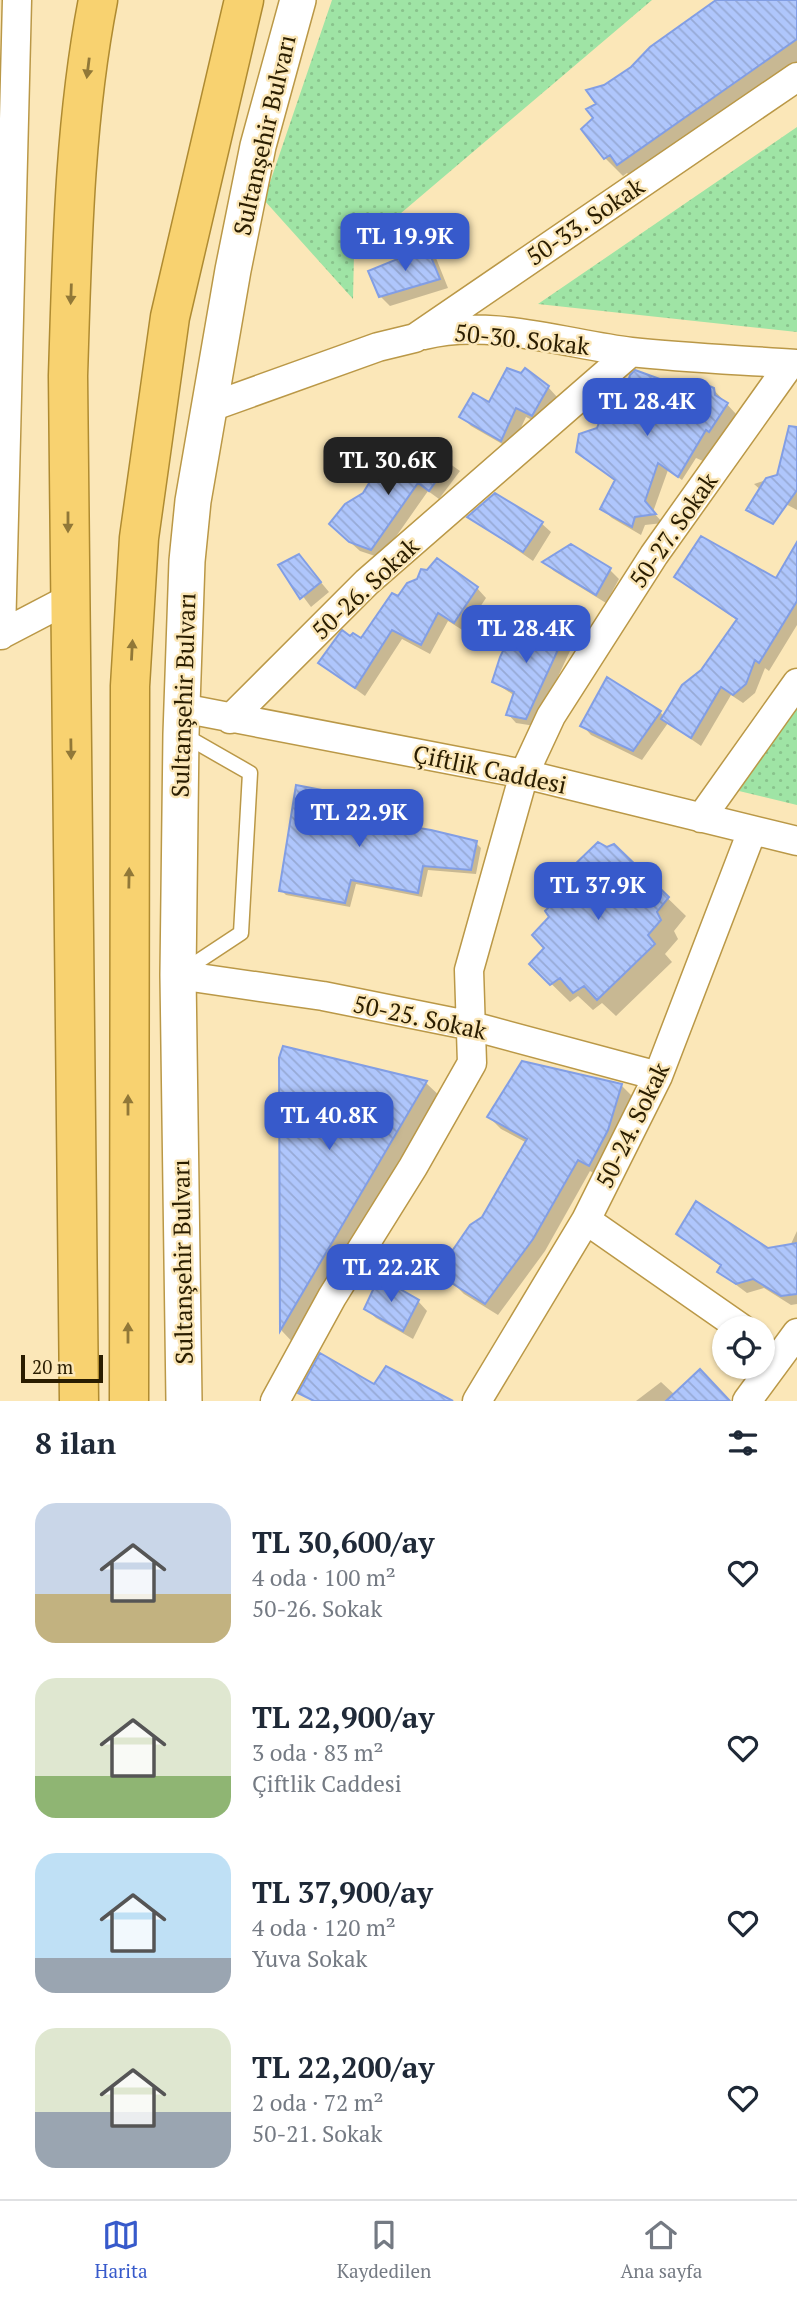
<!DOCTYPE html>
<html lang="tr">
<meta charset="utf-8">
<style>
body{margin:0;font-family:"PT Serif",serif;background:#f2f2f3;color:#1f2937;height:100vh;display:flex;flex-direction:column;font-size:26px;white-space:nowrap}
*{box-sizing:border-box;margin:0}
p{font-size:23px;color:#747a83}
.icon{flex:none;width:38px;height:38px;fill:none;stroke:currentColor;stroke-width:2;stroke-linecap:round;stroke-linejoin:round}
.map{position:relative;height:1401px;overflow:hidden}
.panel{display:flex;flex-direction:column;background:#fff;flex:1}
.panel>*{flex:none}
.buttons{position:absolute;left:712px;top:1316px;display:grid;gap:14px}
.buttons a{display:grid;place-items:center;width:63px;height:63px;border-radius:50%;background:#fff;box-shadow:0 2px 5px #0004;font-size:35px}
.scale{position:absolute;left:21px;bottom:18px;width:82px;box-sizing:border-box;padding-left:7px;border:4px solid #2a1d00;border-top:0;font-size:19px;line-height:24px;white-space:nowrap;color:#2a1d00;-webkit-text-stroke:5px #fbe7b8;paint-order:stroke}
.price{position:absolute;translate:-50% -60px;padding:0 16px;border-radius:14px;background:#375acb;color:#fff;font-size:23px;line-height:46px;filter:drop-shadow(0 2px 4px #0008)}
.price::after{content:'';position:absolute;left:50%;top:42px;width:21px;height:16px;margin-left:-10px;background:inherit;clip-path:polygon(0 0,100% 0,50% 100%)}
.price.current{background:#222;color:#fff}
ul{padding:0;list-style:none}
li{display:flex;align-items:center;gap:21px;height:175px;padding:0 35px}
li span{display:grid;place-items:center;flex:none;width:196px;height:140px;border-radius:21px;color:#555}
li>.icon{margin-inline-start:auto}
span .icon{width:84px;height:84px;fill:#fffc;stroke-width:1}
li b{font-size:30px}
h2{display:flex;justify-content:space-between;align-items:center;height:84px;padding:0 35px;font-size:30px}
.tabs{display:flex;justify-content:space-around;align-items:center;height:98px;border-top:2px solid #e0e1e3;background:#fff;font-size:19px;color:#747a83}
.tabs a{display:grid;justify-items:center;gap:4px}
.tabs .current{color:#375acb}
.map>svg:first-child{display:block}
.grass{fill:url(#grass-dots)}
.shadow{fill:#0003}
.building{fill:url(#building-back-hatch);stroke:#829ee4;stroke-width:2}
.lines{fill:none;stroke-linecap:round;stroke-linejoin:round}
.service-casing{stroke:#ba9847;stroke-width:17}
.minor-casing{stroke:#ba9847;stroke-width:31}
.tertiary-casing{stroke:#ba9847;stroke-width:38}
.trunk-casing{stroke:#af8b31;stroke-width:41}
.service{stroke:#fff;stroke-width:14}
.minor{stroke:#fff;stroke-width:28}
.tertiary{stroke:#fff;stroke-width:35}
.trunk{stroke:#f8d270;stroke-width:38}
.oneway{fill:#917838}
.labels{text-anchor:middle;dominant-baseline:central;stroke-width:5;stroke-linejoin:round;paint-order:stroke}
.street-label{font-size:24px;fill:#2a1d00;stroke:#fbe7b8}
</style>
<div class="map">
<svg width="797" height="1401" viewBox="0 0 797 1401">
<defs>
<pattern id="grass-dots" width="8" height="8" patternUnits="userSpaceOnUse" patternTransform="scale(1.75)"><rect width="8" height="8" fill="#9fe4a5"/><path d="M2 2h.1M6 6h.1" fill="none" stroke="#89c38c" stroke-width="1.8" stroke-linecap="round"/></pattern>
<pattern id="building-back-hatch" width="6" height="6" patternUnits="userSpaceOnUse" patternTransform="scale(1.75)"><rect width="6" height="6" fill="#afc6fc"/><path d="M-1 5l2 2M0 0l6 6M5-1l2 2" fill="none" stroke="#97aad6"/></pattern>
</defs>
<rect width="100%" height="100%" fill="#fbe7b8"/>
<path class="grass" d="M 332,0 L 652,0 L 354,253 L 353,299 L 264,200 Z
M 797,127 L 797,332 L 538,304 Z
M 797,706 L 797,805 L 739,791 Z"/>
<path class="shadow" d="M 719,0 L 797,0 L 797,69 L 636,182 L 627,173 L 623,176 L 605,158 L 595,119 L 605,86 Z
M 427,249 L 436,258 L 448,288 L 390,306 L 380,296 Z
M 548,387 L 557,397 L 542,425 L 526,417 L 511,449 L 471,426 L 462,417 L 489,405 Z
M 713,389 L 736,414 L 703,461 L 696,458 L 682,480 L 668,470 L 653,512 L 663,523 L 645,525 L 641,535 L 612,518 L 602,509 L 616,482 L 578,452 L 622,405 Z
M 422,444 L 460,471 L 439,499 L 428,491 L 381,558 L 360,551 L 341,534 L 397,476 Z
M 797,447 L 797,510 L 763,492 L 754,484 L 778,476 Z
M 469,517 L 541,523 L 551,532 L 533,561 Z
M 299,556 L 329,592 L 311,607 L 280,566 Z
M 797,557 L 797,625 L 769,671 L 765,668 L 755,693 L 743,703 L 731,695 L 701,746 L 668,723 L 642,760 L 591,735 L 582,725 L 660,712 L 665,717 L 702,671 L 738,621 L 676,577 L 777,580 Z
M 545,563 L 609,569 L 619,579 L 606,603 L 554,571 Z
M 418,580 L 477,588 L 486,598 L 464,631 L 448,621 L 430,654 L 402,639 L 365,696 L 320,663 L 350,639 L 362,640 Z
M 561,643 L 570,651 L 535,726 L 516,723 L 508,714 L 515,696 L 494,682 Z
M 298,787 L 364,800 L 368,805 L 365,821 L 476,843 L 481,848 L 476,874 L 428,870 L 422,897 L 356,884 L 350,907 L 286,895 L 281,890 Z
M 614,846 L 686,916 L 674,931 L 678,939 L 665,954 L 672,962 L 616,1016 L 602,1003 L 593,1010 L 578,996 L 570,1002 L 531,964 L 546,948 L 607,849 Z
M 284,1048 L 426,1083 L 444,1100 L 298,1348 L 282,1331 L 281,1058 Z
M 621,1085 L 633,1097 L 601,1177 L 590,1171 L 545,1251 L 498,1315 L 464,1294 L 451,1281 L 527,1143 L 501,1129 L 489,1117 Z
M 797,1231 L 797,1304 L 791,1305 L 764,1288 L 747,1293 L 719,1272 L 722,1267 L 678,1234 L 768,1250 L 790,1246 Z
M 418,1301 L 427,1311 L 413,1339 L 376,1318 L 366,1309 Z
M 700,1371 L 728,1401 L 636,1401 L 661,1382 L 675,1395 Z"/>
<path class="building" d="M 716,0 L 797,0 L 797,39 L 617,165 L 610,155 L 604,159 L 581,129 L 593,118 L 586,109 L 596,104 L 586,90 L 604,85 L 631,67 L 650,47 Z
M 427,247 L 440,279 L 379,297 L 368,271 Z
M 507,368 L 521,373 L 525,368 L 549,386 L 532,416 L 516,408 L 501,441 L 459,417 L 473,393 L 489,402 Z
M 635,370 L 690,390 L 696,380 L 714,388 L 715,395 L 728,403 L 709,432 L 706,430 L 678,477 L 658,463 L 645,501 L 656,514 L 635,517 L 632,527 L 600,509 L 615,480 L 576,452 L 579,434 L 597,428 L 608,398 L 621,403 L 630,375 Z
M 789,426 L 797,427 L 797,490 L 773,524 L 746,510 L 766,478 L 777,475 Z
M 422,442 L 451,460 L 429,491 L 418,483 L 371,550 L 349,542 L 329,524 L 345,504 L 363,493 L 374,475 L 396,474 L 412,449 Z
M 495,493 L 543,522 L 523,552 L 467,517 Z
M 701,536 L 776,578 L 797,542 L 797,601 L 759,663 L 755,660 L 746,684 L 733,695 L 721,687 L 691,738 L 661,719 L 682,685 L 701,670 L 737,619 L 674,577 Z
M 571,544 L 611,568 L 596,595 L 542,562 Z
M 299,554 L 321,582 L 300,599 L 278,565 Z
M 437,558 L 478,587 L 454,623 L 438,613 L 421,645 L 392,630 L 355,688 L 318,663 L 342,630 L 350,636 L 353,633 L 361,638 L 392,593 L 398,596 L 407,583 L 417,579 L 421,569 L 427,570 Z
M 520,616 L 562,641 L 526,719 L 506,715 L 514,692 L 492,682 L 500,657 Z
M 607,677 L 661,711 L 633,751 L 580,726 Z
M 296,785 L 364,798 L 360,818 L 431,830 L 477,841 L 471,870 L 423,866 L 418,893 L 351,880 L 345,903 L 279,891 Z
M 598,842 L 607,847 L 614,844 L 669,897 L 657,912 L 661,920 L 648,935 L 655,944 L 597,1000 L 584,986 L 573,993 L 560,978 L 550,985 L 529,964 L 544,948 L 532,935 L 549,917 L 545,911 L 551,905 L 542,896 Z
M 283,1046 L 427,1081 L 280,1331 L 279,1058 Z
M 522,1061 L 622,1084 L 608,1130 L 589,1166 L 578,1160 L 533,1239 L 485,1304 L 450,1282 L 448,1257 L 470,1225 L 482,1217 L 527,1139 L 487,1117 Z
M 696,1201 L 768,1248 L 797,1243 L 797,1294 L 781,1296 L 753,1279 L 736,1284 L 717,1272 L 721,1265 L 676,1234 Z
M 379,1277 L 419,1300 L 403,1331 L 364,1309 Z
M 320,1353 L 374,1384 L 386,1366 L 453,1401 L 314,1401 L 298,1393 Z
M 700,1369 L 730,1401 L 666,1401 Z"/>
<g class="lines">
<g class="service-casing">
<path id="service" d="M 182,734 L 250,773 L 241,933 L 182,972"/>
</g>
<g class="minor-casing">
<path id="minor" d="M 424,335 C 488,318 567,344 631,352 C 686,358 742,360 797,364
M 208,408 L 378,347 L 415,338 L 797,77
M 0,635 L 69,599
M 1,635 L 17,0
M 182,708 L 524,774 L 797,841
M 230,719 L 367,582 L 631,352
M 701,818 L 797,683
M 178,975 L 323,996 L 472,1026 L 658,1076
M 586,1220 L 741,1328
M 275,1401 L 332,1297 L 413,1167 L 472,1063 L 469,970 L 524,774 L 551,716 L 654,555 L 790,364
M 477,1401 L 586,1220 L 658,1076 L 752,831
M 747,1401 L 797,1333"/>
</g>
<g class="tertiary-casing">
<path id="tertiary" d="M 184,1401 L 178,975 L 181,734 L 187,561 L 193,501 L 233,270 L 258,146 L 298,0"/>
</g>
<g class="trunk-casing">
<path id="trunk" d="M 79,1401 L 68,376 C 72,251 74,124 98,0
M 129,1401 L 130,686 L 139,538 L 170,317 L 244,0"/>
</g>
<use href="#service" class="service"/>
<use href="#minor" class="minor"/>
<use href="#tertiary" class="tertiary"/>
<use href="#trunk" class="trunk"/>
</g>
<defs><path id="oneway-solid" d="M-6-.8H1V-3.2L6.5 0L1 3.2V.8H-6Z" transform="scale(1.75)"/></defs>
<g class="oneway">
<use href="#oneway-solid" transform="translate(88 68) rotate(97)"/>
<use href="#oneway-solid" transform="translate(71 294) rotate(92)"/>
<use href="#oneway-solid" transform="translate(68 522) rotate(90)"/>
<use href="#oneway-solid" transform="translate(132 650) rotate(-87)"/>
<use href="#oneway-solid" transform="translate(71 749) rotate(89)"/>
<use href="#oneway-solid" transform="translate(129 878) rotate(-89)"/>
<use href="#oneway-solid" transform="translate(128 1105) rotate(-90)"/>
<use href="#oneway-solid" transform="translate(128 1333) rotate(-90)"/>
</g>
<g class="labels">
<g class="street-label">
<text transform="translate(264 135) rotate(-77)">Sultanşehir Bulvarı</text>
<text transform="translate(585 221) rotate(-34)">50-33. Sokak</text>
<text transform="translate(522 339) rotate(6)">50-30. Sokak</text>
<text transform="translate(673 530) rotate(-55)">50-27. Sokak</text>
<text transform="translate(365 588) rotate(-43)">50-26. Sokak</text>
<text transform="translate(183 695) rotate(-88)">Sultanşehir Bulvarı</text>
<text transform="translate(490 769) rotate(12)">Çiftlik Caddesi</text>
<text transform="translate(420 1017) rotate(12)">50-25. Sokak</text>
<text transform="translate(632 1125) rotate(-64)">50-24. Sokak</text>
<text transform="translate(182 1262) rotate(-91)">Sultanşehir Bulvarı</text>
</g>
</g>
</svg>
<div class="buttons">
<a><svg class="icon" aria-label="locate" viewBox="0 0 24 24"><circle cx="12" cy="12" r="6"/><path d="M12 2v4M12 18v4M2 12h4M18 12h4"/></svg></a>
</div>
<div class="scale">20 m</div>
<b class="price" style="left:405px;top:273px">TL 19.9K</b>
<b class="price" style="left:647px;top:438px">TL 28.4K</b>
<b class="price current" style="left:388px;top:497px">TL 30.6K</b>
<b class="price" style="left:526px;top:665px">TL 28.4K</b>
<b class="price" style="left:359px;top:849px">TL 22.9K</b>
<b class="price" style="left:598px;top:922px">TL 37.9K</b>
<b class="price" style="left:329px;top:1152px">TL 40.8K</b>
<b class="price" style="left:391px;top:1304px">TL 22.2K</b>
</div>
<section class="panel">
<h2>8 ilan<svg class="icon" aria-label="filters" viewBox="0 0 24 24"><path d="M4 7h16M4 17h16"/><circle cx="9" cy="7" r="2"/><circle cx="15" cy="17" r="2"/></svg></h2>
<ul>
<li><span style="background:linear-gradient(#c9d6e8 65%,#c2b280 0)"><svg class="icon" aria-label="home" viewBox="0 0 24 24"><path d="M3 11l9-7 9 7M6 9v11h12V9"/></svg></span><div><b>TL 30,600/ay</b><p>4 oda · 100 m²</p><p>50-26. Sokak</p></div><svg class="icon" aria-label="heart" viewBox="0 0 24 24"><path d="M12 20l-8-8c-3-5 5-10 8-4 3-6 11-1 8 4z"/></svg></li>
<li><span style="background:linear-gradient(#dfe7d0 70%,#8fb573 0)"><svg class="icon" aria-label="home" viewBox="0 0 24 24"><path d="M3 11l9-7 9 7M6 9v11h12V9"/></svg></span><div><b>TL 22,900/ay</b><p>3 oda · 83 m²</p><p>Çiftlik Caddesi</p></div><svg class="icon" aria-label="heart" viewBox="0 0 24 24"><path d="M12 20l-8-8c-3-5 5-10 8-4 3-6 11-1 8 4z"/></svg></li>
<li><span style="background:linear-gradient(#bfe0f5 75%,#9aa5b1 0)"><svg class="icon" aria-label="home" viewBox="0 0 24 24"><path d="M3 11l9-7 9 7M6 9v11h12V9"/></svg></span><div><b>TL 37,900/ay</b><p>4 oda · 120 m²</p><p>Yuva Sokak</p></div><svg class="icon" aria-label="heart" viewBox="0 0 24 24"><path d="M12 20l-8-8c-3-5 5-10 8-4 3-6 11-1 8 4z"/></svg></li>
<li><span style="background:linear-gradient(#dfe7d0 60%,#9aa5b1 0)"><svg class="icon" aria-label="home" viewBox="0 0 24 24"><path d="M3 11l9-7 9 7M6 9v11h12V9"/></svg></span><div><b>TL 22,200/ay</b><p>2 oda · 72 m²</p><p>50-21. Sokak</p></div><svg class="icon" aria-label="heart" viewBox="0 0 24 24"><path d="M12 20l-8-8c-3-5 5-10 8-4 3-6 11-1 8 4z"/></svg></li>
</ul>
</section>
<nav class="tabs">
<a class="current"><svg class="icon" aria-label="map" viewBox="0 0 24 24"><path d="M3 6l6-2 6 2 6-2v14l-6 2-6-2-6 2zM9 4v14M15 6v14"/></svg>Harita</a>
<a><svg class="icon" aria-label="saved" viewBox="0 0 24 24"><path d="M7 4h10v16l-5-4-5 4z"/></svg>Kaydedilen</a>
<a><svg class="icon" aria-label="home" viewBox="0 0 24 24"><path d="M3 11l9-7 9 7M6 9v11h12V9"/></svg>Ana sayfa</a>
</nav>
